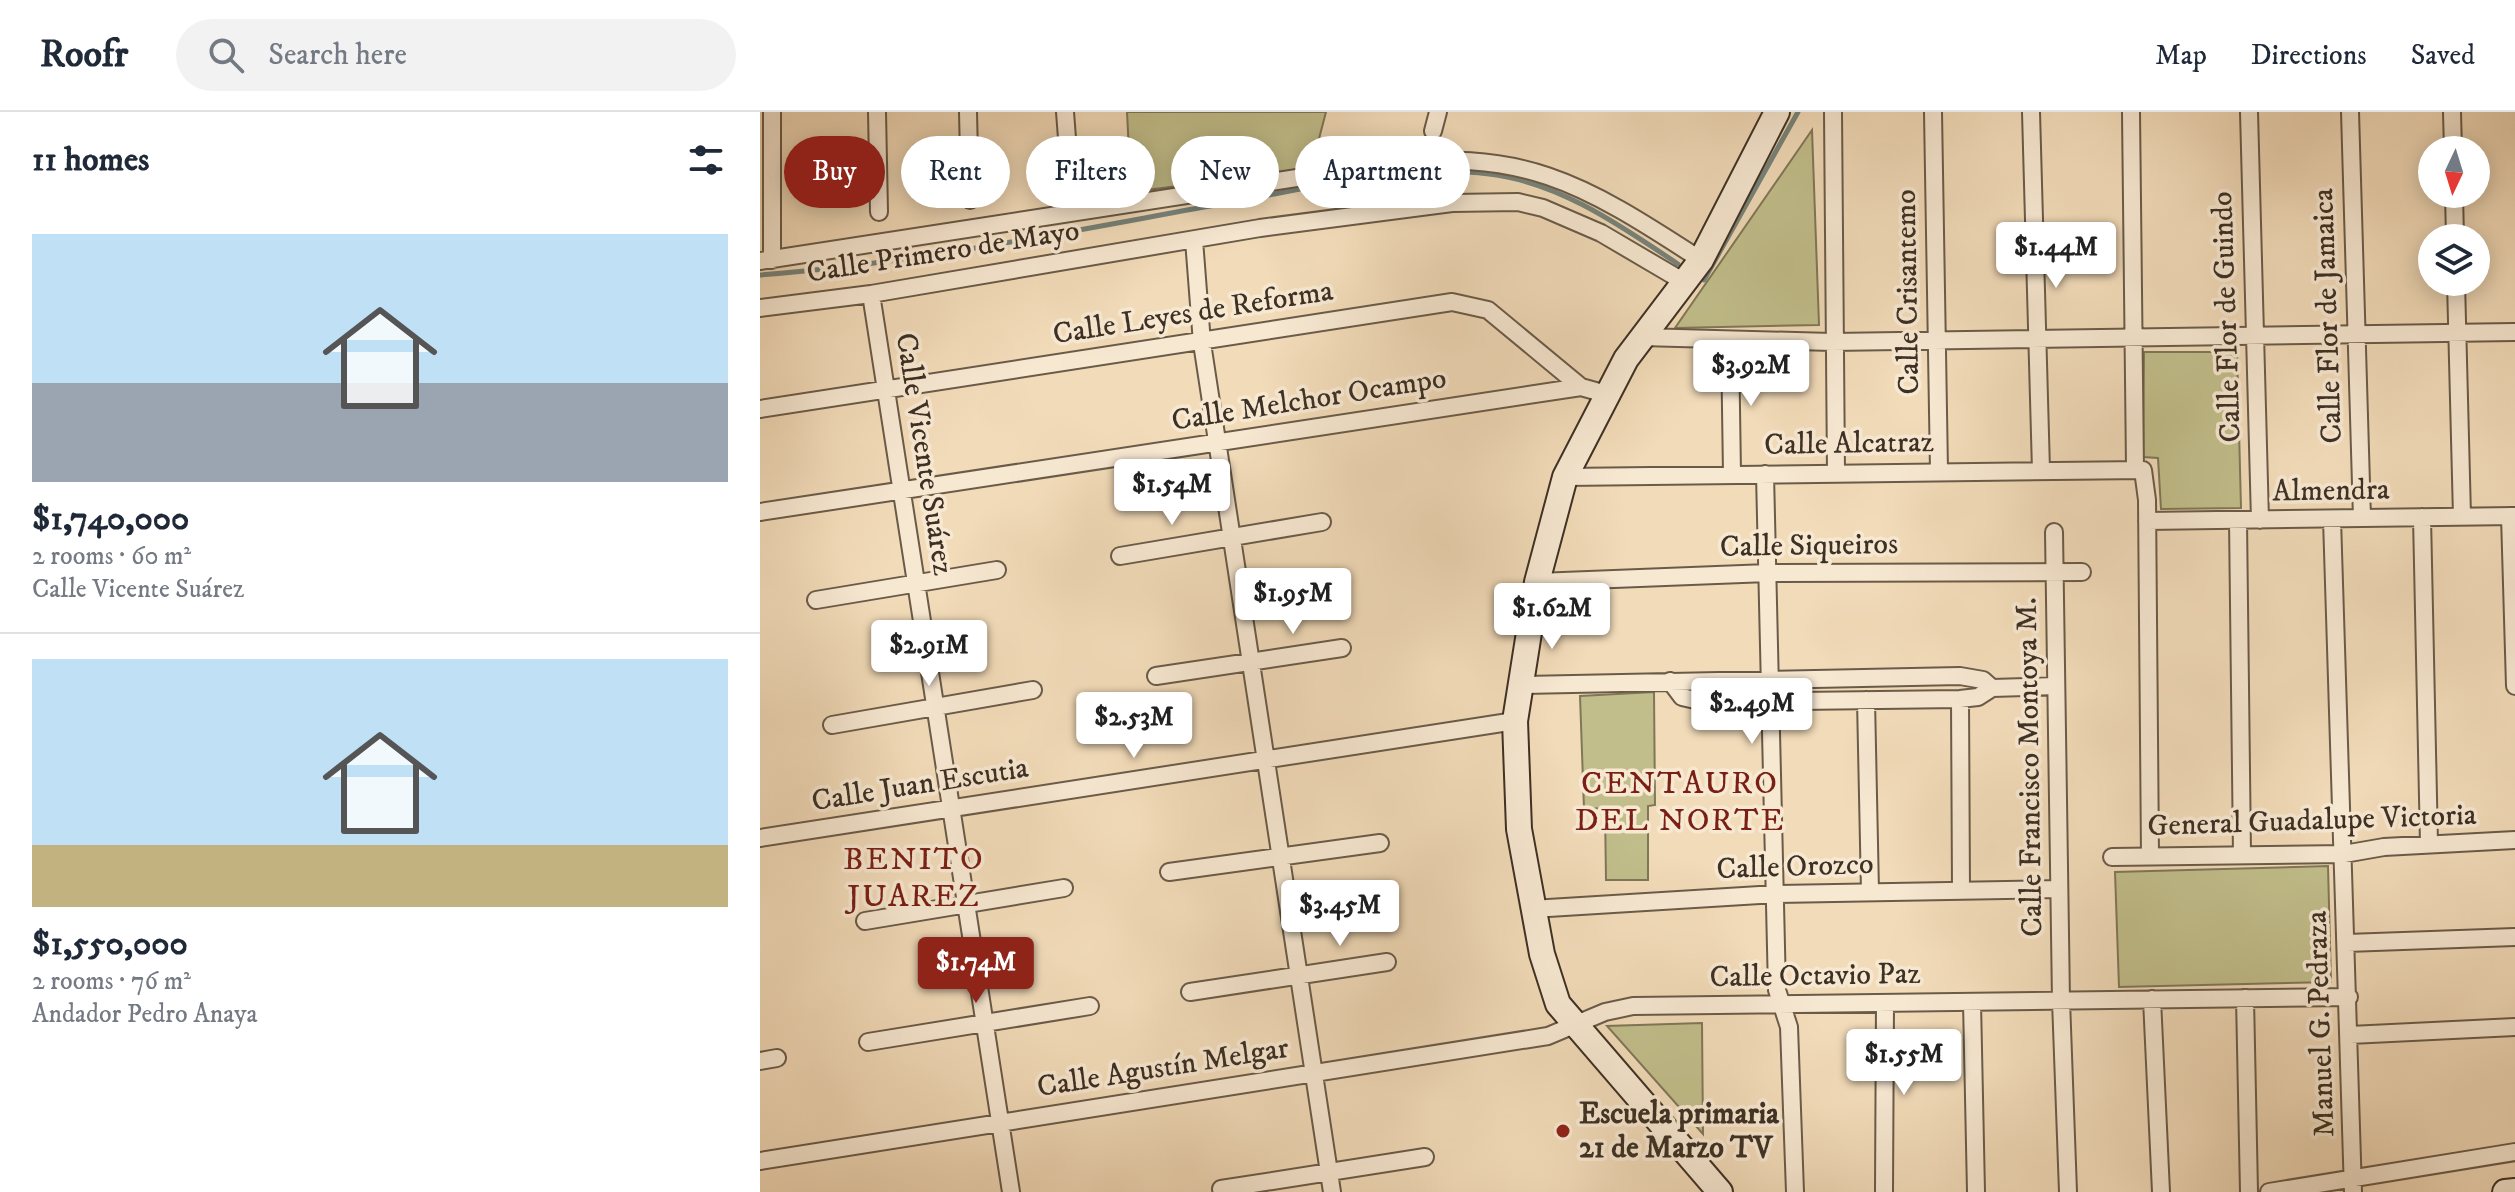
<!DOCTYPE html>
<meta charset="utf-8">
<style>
body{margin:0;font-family:"IM FELL DW Pica",serif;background:#f2f2f3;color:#1f2937;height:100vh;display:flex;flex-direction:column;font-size:30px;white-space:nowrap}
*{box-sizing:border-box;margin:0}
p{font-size:26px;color:#747a83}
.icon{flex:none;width:44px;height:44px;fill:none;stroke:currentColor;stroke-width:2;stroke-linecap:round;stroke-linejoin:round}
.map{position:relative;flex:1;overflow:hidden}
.panel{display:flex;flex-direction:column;background:#fff;width:760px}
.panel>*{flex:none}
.top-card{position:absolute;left:24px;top:24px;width:760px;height:72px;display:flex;gap:16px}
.needle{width:52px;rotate:184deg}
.controls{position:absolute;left:1658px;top:24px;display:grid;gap:16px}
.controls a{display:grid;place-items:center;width:72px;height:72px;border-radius:50%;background:#fff;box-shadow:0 4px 20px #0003;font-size:40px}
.price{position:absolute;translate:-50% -68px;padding:0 18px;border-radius:8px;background:#fff;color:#222;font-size:26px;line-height:52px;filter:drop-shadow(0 2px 4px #0008)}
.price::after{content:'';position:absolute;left:50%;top:48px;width:24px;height:18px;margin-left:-12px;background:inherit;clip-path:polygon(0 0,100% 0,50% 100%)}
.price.active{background:#8f2418;color:#fff}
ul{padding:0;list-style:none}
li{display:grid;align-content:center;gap:16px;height:424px;padding:0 32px}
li+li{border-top:2px solid #e0e1e3}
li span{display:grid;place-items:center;height:248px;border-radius:0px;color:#555}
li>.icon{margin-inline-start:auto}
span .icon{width:144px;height:144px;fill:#fffc;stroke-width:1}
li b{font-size:34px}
h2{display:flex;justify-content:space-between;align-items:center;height:96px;padding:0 32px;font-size:34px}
.tag{padding:0 28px;border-radius:36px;background:#fff;box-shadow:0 4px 20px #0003;font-size:28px;line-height:72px}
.tag.active{background:#8f2418;color:#fff}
header{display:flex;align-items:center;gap:48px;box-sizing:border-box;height:112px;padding:0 40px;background:#fff;border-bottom:2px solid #e0e1e3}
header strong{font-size:38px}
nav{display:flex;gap:44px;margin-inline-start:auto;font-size:28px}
.search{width:560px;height:72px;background:#f2f2f3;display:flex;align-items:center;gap:20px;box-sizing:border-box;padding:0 28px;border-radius:44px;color:#747a83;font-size:30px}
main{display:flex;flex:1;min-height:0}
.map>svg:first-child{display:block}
.green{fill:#c1be8b;stroke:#7f7758;stroke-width:2}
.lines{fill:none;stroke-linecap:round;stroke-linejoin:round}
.stream{stroke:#76837a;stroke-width:5}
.street-casing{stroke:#6a5b49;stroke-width:20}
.secondary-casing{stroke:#3d3024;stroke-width:28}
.street{stroke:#f7e8d2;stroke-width:16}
.secondary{stroke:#f7e8d2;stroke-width:24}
.poi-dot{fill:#8f2418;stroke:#f7e8d2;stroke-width:3}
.labels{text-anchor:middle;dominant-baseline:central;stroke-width:7;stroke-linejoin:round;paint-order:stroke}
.street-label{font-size:30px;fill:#3d3024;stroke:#f7e8d2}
.poi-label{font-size:30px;font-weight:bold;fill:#3d3024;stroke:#f7e8d2;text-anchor:start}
.neighbourhood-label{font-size:32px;letter-spacing:2px;fill:#7a1f14;stroke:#f7e8d2}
</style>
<header>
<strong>Roofr</strong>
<div class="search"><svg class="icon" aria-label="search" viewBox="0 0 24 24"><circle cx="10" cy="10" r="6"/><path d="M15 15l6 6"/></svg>Search here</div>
<nav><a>Map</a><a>Directions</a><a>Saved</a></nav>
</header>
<main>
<section class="panel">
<h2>11 homes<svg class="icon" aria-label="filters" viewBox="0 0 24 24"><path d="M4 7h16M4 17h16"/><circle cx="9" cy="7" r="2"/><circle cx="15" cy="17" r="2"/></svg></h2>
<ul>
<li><span style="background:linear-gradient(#bfe0f5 60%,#9aa5b1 0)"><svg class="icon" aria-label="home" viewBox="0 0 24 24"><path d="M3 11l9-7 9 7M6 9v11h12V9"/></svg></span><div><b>$1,740,000</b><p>2 rooms · 60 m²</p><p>Calle Vicente Suárez</p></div></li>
<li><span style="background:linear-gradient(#bfe0f5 75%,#c2b280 0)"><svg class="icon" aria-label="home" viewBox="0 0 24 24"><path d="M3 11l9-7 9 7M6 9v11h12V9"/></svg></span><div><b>$1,550,000</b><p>2 rooms · 76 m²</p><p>Andador Pedro Anaya</p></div></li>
</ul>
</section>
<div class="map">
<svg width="1755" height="1080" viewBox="0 0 1755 1080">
<rect width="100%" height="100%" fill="#f2dbb9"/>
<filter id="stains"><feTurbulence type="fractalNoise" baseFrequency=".0025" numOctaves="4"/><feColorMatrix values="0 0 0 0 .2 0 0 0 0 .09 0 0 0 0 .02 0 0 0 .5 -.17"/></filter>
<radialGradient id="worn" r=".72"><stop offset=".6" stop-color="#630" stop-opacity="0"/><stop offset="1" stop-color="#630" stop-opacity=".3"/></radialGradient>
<path class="green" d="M 367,0 L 566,0 L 551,57 L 371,80 Z
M 1052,18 L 1059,213 L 915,216 Z
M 1384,240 L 1477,240 L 1481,396 L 1401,397 L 1398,346 L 1383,345 Z
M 894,580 L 895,693 L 888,694 L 888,768 L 846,768 L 845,696 L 824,697 L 820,584 Z
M 1568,754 L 1571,870 L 1359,875 L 1355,760 Z
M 942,911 L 943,1022 L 847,914 Z"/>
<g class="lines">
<path class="stream" d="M 0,163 C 157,151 311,119 466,91 C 553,76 641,51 729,62 C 799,70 861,114 918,152
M 944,168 L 1038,0"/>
<g class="street-casing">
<path id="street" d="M 12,0 L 12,148
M 117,0 L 119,100
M 208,0 L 210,88
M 305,0 L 311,79
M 1073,0 L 1076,361
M 1173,0 L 1179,359
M 1271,0 L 1281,358
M 1371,0 L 1375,356
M 1489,0 L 1500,408
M 1590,0 L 1602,406
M 1692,0 L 1693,38
M 673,19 L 678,0
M 1694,82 L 1695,126
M 434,128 L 442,231 L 572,1080
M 0,149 L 614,54 C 762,34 821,70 941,148
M 1696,170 L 1702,404
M 111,182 L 251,1080
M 0,196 L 111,182 L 500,116 L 692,91 L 758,90 L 783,96 L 841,121 L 926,171
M 881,225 L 1072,230 L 1755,220
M 970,230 L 972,362
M 0,297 L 692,190 L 728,198 L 821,275 L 846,282
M 1005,362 L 1017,878 L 1029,915 L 1035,1080
M 805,365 L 1383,358 L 1387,388 L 1390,744
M 0,400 L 821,275
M 1750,404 L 1755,574
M 1662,405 L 1669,732
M 1572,407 L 1593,1080
M 1478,408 L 1482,742
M 1387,409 L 1755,404
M 1294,420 L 1301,888 L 1308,1080
M 360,444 L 562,410
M 777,470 L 1008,461 L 1322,460
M 56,488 L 237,458
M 396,564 L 582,536
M 910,569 L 922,585 L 944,590 L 1200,587 L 1218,585 L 1232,576 L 1296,574
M 761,573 L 1200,564 L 1223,568 L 1232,576
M 1200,587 L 1201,778
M 1106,588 L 1110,779
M 72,613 L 273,578
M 0,726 L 755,609
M 1352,745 L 1584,742 L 1624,735 L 1755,728
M 409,760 L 620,731
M 772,797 L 1016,782 L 1299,777
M 105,809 L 304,776
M 1587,831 L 1755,825
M 430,880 L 627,850
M 1485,886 L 1489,1080
M 1392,887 L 1401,1080
M 1212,890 L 1216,1080
M 1590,923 L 1755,915
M 108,930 L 330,894
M 0,949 L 17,946
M 0,1049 L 788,924 L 845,900 L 873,894 L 1589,885
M 461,1077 L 665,1045
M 1124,1080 L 1125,891
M 1509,1080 L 1755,1040"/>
</g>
<g class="secondary-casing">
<path id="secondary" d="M 960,1080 L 798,892 L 782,842 L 759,717 L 755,609 L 777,470 L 805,365 L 866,247 L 941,148 L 1017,0
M 1745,1080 L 1755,1079"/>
</g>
<use href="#street" class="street"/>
<use href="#secondary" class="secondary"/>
</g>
<circle class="poi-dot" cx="803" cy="1019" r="8"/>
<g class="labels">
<g class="street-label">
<text transform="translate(183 140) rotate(-9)">Calle Primero de Mayo</text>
<text transform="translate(1148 180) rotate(-91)">Calle Crisantemo</text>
<text transform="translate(433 201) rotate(-9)">Calle Leyes de Reforma</text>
<text transform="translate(1568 204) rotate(-92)">Calle Flor de Jamaica</text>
<text transform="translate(1467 205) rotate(-92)">Calle Flor de Guindo</text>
<text transform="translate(549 288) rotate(-9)">Calle Melchor Ocampo</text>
<text transform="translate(1089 332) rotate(-1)">Calle Alcatraz</text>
<text transform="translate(164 342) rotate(81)">Calle Vicente Suárez</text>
<text transform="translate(1571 379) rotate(-1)">Almendra</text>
<text transform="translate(1049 434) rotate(-1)">Calle Siqueiros</text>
<text transform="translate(1270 655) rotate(-91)">Calle Francisco Montoya M.</text>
<text transform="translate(160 673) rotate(-9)">Calle Juan Escutia</text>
<text transform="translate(1552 709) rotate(-2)">General Guadalupe Victoria</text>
<text transform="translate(1035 755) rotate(-2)">Calle Orozco</text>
<text transform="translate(1055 864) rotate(-1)">Calle Octavio Paz</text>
<text transform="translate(1561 912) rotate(-92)">Manuel G. Pedraza</text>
<text transform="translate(403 956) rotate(-9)">Calle Agustín Melgar</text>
</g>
<g class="poi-label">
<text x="819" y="1002">Escuela primaria<tspan x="819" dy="34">21 de Marzo TV</tspan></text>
</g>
<g class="neighbourhood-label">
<text x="920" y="672">CENTAURO<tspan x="920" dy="37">DEL NORTE</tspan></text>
<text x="154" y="748">BENITO<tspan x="154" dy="37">JUAREZ</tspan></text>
</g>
</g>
<rect width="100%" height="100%" filter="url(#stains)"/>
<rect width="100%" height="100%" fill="url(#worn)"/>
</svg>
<div class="controls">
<a><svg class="needle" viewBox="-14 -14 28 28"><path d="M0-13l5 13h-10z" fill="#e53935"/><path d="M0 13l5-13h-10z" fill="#747a83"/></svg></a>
<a><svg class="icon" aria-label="layers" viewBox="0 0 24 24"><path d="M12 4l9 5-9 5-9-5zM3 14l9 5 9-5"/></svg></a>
</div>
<b class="price" style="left:1296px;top:178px">$1.44M</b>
<b class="price" style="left:991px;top:296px">$3.92M</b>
<b class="price" style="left:412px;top:415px">$1.54M</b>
<b class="price" style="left:533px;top:524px">$1.95M</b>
<b class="price" style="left:792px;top:539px">$1.62M</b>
<b class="price" style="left:169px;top:576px">$2.91M</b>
<b class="price" style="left:992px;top:634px">$2.49M</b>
<b class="price" style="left:374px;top:648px">$2.53M</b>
<b class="price" style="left:580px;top:836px">$3.45M</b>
<b class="price active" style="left:216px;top:893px">$1.74M</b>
<b class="price" style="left:1144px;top:985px">$1.55M</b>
<div class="top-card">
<a class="tag active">Buy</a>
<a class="tag">Rent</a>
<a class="tag">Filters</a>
<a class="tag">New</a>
<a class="tag">Apartment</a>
</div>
</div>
</main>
